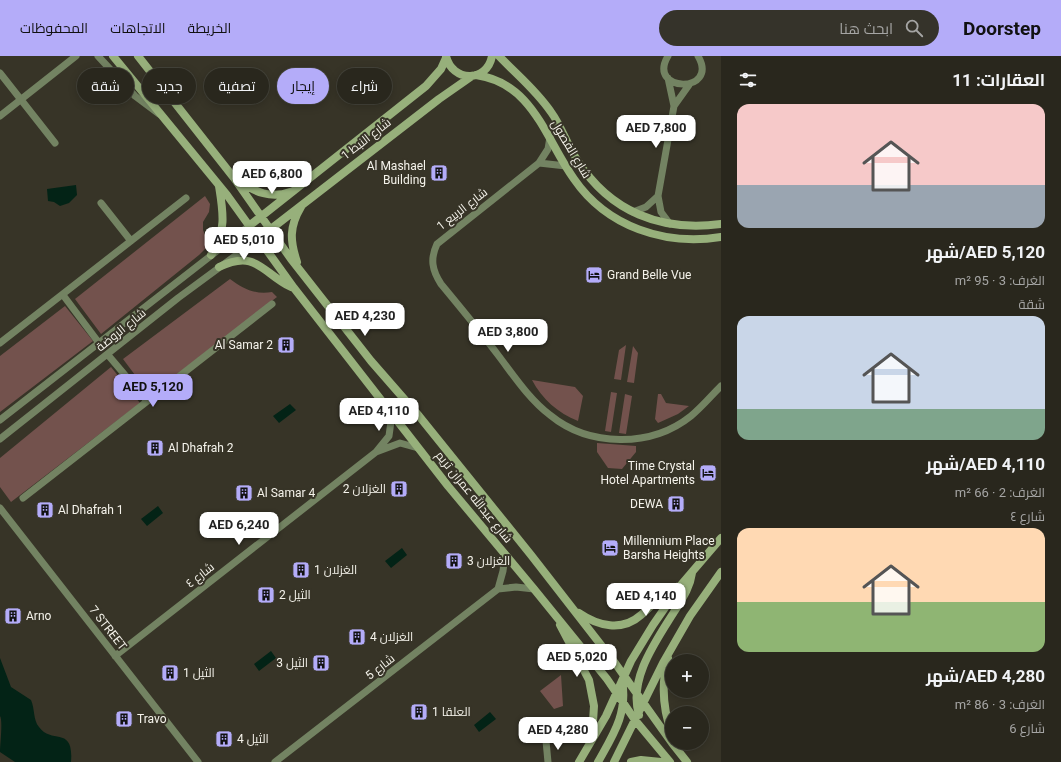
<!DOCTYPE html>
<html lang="ar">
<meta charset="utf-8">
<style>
body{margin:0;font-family:Roboto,Cairo,sans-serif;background:#35332a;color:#f1f3f6;direction:rtl;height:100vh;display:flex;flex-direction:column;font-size:15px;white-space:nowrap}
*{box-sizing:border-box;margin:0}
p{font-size:13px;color:#a5a5a4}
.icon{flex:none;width:22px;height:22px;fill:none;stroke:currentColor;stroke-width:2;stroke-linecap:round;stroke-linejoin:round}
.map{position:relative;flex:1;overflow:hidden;direction:ltr}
.drawer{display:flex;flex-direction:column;background:#29271d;width:340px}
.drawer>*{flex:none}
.banner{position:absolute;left:12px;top:12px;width:380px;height:36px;direction:rtl;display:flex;gap:8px}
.fabs{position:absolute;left:665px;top:598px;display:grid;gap:8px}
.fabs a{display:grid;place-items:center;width:44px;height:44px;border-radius:50%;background:#29271d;box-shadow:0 2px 10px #0003,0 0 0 1px #45443b;font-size:20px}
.price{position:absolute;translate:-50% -34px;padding:0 9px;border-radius:8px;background:#fff;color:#222;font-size:13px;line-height:26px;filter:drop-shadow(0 1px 2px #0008)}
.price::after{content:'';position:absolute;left:50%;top:24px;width:12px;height:9px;margin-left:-6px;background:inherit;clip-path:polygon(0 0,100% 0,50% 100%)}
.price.on{background:#b4acf9;color:#111}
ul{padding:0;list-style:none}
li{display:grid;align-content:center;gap:8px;height:212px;padding:0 16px}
li span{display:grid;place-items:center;height:124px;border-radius:12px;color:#555}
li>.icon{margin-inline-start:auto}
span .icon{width:72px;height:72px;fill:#fffc;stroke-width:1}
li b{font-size:17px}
h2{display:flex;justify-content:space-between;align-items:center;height:48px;padding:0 16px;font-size:17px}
.pill{padding:0 14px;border-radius:18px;background:#29271d;box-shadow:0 2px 10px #0003,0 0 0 1px #45443b;font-size:14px;line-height:36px}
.pill.on{background:#b4acf9;color:#111}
header{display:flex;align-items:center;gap:24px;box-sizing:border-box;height:56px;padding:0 20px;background:#b4acf9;color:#111}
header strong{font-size:19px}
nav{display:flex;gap:22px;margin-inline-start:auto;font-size:14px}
.search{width:280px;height:36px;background:#35332a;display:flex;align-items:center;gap:10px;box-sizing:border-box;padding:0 14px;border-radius:22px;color:#a5a5a4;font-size:15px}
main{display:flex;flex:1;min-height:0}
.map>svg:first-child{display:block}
.green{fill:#73524d}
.water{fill:#032316}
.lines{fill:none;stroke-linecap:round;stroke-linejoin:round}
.street{stroke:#738362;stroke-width:7}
.secondary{stroke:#97b07b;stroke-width:8}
.labels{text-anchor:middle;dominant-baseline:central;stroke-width:4;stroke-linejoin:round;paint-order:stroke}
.street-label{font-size:12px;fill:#f5f3eb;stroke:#373427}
.poi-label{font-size:12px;fill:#f5f3eb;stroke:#373427;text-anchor:start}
</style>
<header>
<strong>Doorstep</strong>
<div class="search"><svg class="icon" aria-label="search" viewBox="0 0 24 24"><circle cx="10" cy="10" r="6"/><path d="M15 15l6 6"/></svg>ابحث هنا</div>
<nav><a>الخريطة</a><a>الاتجاهات</a><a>المحفوظات</a></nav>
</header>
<main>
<section class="drawer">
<h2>العقارات: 11<svg class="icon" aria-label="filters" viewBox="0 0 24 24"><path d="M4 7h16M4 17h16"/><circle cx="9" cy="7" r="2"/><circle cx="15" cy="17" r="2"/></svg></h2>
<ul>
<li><span style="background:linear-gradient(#f6c9c9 65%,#9aa5b1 0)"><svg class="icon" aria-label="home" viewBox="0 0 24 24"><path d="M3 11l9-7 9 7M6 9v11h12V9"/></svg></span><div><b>AED 5,120/شهر</b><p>الغرف: 3 · 95 m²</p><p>شقة</p></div></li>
<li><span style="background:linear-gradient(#c9d6e8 75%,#7fa58c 0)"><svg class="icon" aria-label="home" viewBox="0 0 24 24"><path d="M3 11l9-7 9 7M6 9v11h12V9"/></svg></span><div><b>AED 4,110/شهر</b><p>الغرف: 2 · 66 m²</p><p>شارع ٤</p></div></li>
<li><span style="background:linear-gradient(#ffd9b3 60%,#8fb573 0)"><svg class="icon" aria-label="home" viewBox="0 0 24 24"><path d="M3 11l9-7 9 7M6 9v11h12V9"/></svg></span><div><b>AED 4,280/شهر</b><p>الغرف: 3 · 86 m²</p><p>شارع 6</p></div></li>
</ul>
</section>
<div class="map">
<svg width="721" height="706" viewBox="0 0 721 706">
<rect width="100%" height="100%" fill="#373427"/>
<path class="green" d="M 205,140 L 210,148 L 209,156 L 203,166 L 203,174 L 209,189 L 199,199 L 101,278 L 75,243 Z
M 230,223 C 243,233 256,239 272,236 L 277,241 L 150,339 L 123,303 Z
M 65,250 L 93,285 L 0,356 L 0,300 Z
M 626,289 L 621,324 L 614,323 L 619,294 Z
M 633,290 L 638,297 L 634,327 L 627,326 Z
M 111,311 L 140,347 L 11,446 L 0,431 L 0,402 Z
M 532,324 L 575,331 L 583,340 L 578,365 C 558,357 542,343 532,324 Z
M 611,336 L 617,337 L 611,376 L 605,375 Z
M 625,338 L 632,340 L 626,378 L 619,377 Z
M 658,338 L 661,338 L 666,347 L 689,350 L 678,358 L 658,367 L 655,363 Z
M 597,387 L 636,390 L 636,396 L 622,413 L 608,412 L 597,396 Z
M 561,619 L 563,650 L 554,653 L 540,635 Z"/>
<path class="water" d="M 76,129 L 77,139 L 69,147 L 60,150 L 54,146 L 48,145 L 47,133 Z
M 290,348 L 296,354 L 279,367 L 273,360 Z
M 158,450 L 163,457 L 147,470 L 141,463 Z
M 402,492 L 407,499 L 391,512 L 385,505 Z
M 271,595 L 276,602 L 259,615 L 254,608 Z
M 0,602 L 11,631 L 31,644 C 35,653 33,664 39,671 C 52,689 74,669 71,706 L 15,706 L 0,696 C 0,688 3,665 0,660 Z
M 490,656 L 496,663 L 479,676 L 474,669 Z"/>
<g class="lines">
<path class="street" d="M 98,0 L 135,40 L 159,58
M 668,0 C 646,37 720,38 698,0
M 0,17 L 55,87
M 668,22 L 674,50 L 658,140 L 661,156 L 670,168
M 674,50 L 689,29
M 0,60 L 76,0
M 550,81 L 548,93 L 539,107 L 437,188 C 430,203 432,214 441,228 C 460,251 480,275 498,299 C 514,320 529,343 550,359 C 589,391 651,392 691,360 C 702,351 711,340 721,330
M 539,107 L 566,110
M 101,147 L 131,185
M 633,156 L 646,151 L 658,140
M 63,239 L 99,287
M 0,287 L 186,142
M 108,299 L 147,345
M 0,364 L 249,170
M 0,383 L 178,242 L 258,183
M 376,396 L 400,387 L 418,392
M 23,442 L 272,248
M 0,452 L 198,706
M 498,533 L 503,515 L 505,498
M 115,600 L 376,396 L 389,380 L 392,358
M 546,685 L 548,706
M 275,706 L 498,533 L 516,531 L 534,533"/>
<path class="secondary" d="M 113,0 L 227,139 L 294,232 L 448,430 L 534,533 L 607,623 L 635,664 L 670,706
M 138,0 L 234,122 L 291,203 L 371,305 L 419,360 L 531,499 L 615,607 L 672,687
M 446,0 C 452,26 487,27 492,0
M 499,0 C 518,20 535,33 551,56 C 562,71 567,89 577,104 C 610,156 661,176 721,168
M 476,19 C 533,27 545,82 574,123 C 607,171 665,190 721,181
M 239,125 C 255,136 271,143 290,136
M 249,170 L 426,30 L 441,13 L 446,2
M 258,183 L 439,43 L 472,20
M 211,199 C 227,176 223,155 219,130
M 297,206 C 290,185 289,171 301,151
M 219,211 C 257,193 262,217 291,231
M 579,557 C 598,570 622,576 641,559 C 654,548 664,534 680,530
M 560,569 L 589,624 L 594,650 L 592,681
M 668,602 C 661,628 663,654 672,678
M 639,659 C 628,623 656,585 674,556 C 682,543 690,532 692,517
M 672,687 L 687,706
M 579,706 L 606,660 L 631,605 L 653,569 L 680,530 L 721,482
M 598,706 C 613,679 628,657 622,625
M 614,706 L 663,607 L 690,560 L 721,516
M 631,706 L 641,704 L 661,706"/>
</g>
<defs>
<g id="building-square" transform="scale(0.9)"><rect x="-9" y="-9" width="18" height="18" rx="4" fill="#b4acf9" stroke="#373427"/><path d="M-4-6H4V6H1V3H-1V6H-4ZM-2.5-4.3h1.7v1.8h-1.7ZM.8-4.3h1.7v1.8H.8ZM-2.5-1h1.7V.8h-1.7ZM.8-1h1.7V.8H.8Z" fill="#111"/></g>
<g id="hotel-square" transform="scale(0.9)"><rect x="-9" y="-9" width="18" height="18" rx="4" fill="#b4acf9" stroke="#373427"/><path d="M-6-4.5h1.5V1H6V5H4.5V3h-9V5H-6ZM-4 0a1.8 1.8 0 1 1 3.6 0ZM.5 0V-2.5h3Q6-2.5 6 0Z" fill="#111"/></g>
</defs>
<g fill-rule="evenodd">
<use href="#building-square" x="439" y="117"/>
<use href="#hotel-square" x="594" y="219"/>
<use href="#building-square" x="286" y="289"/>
<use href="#building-square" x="155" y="392"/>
<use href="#hotel-square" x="708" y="417"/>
<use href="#building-square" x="399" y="433"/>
<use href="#building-square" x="244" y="437"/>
<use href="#building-square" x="676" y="448"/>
<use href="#building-square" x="45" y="454"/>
<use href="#hotel-square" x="610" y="492"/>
<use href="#building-square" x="454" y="505"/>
<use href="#building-square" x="301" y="514"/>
<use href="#building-square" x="266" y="539"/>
<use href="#building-square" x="13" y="560"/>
<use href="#building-square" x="357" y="581"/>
<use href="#building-square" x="321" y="607"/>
<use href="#building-square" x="170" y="617"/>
<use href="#building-square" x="419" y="656"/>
<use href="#building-square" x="124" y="663"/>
<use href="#building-square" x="224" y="683"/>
</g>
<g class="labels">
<g class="street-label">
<text transform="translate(366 83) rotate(-38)">شارع النبط 1</text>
<text transform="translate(571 93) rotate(59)">شارع الفصول</text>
<text transform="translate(462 153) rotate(-38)">شارع الربيع 1</text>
<text transform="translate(121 274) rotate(-39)">شارع الروضة</text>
<text transform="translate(474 441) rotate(51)">شارع عبدالله عمران تريم</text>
<text transform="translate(200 519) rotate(-38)">شارع ٤</text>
<text transform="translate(108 572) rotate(52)">7 STREET</text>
<text transform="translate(380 611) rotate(-38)">شارع 5</text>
</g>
<g class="poi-label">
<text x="426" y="110" text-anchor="end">Al Mashael<tspan x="426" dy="14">Building</tspan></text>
<text x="607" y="219">Grand Belle Vue</text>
<text x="273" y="289" text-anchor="end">Al Samar 2</text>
<text x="168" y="392">Al Dhafrah 2</text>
<text x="695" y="410" text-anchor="end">Time Crystal<tspan x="695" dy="14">Hotel Apartments</tspan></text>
<text x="386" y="433" text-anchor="end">الغزلان 2</text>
<text x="257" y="437">Al Samar 4</text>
<text x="663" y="448" text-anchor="end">DEWA</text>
<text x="58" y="454">Al Dhafrah 1</text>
<text x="623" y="485">Millennium Place<tspan x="623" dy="14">Barsha Heights</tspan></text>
<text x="467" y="505">الغزلان 3</text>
<text x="314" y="514">الغزلان 1</text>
<text x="279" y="539">الثيل 2</text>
<text x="26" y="560">Arno</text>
<text x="370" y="581">الغزلان 4</text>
<text x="308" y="607" text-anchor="end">الثيل 3</text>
<text x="183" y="617">الثيل 1</text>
<text x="432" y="656">العلقا 1</text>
<text x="137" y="663">Travo</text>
<text x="237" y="683">الثيل 4</text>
</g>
</g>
</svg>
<div class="fabs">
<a>+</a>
<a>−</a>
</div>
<b class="price" style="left:656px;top:93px">AED 7,800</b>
<b class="price" style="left:272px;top:139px">AED 6,800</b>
<b class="price" style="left:244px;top:205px">AED 5,010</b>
<b class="price" style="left:365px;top:281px">AED 4,230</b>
<b class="price" style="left:508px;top:297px">AED 3,800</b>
<b class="price on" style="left:153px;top:352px">AED 5,120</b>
<b class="price" style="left:379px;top:376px">AED 4,110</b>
<b class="price" style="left:239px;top:490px">AED 6,240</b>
<b class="price" style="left:646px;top:561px">AED 4,140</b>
<b class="price" style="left:577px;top:622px">AED 5,020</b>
<b class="price" style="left:558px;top:695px">AED 4,280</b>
<div class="banner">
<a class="pill">شراء</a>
<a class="pill on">إيجار</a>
<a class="pill">تصفية</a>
<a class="pill">جديد</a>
<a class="pill">شقة</a>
</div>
</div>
</main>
